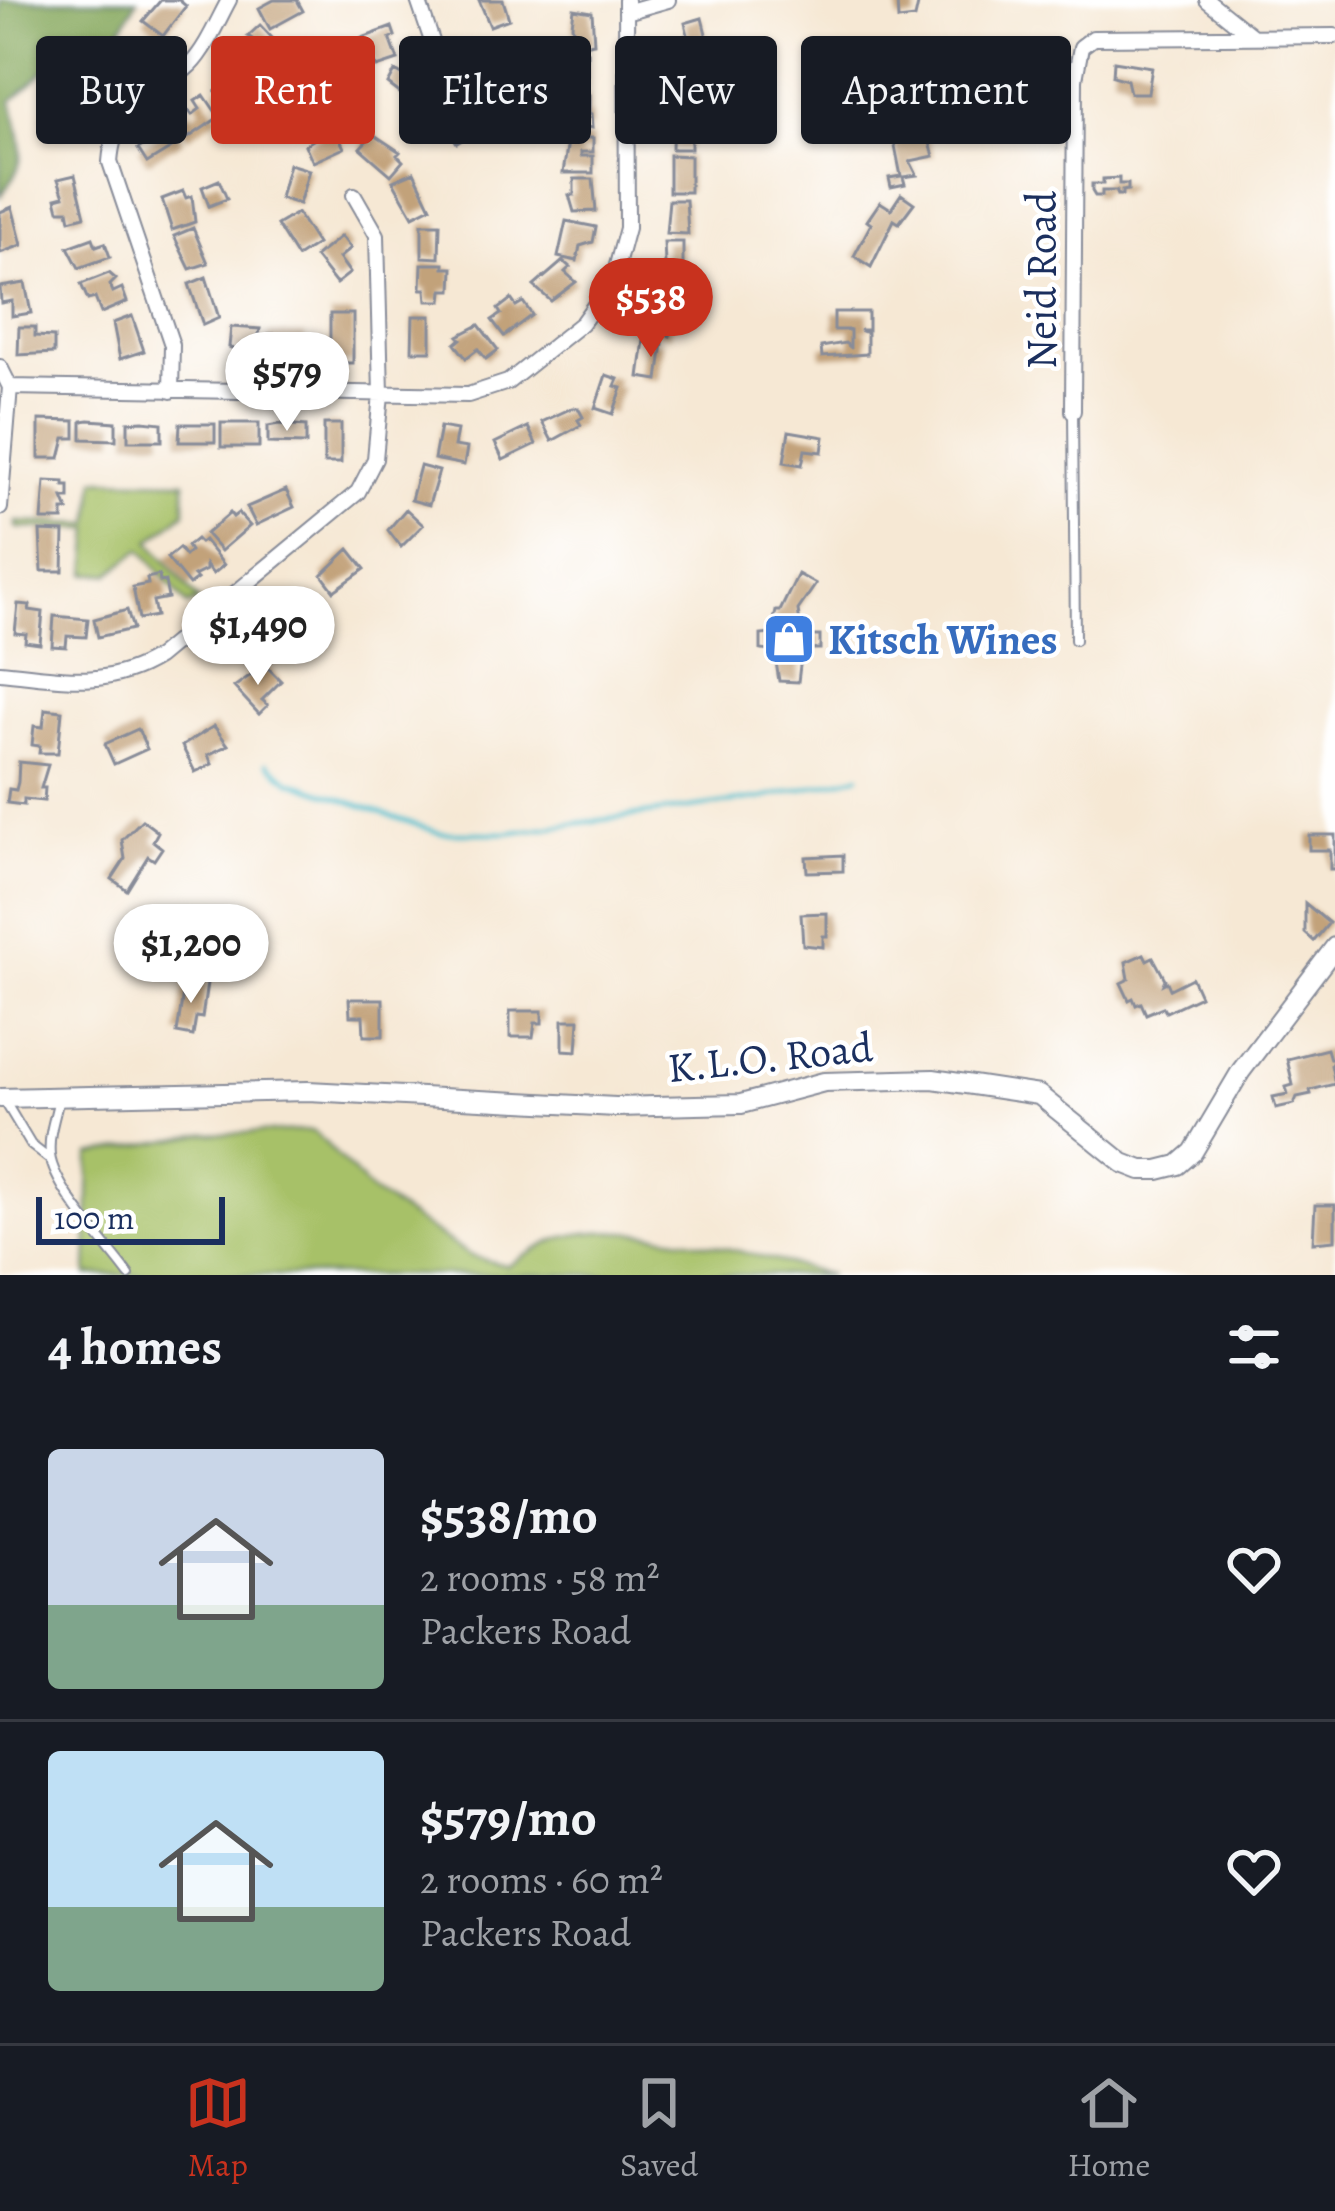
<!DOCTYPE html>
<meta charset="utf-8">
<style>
body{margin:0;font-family:Alegreya,serif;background:#242831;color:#f1f3f6;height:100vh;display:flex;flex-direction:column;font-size:45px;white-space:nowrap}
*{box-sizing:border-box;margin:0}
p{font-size:39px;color:#9ea1a6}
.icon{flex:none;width:66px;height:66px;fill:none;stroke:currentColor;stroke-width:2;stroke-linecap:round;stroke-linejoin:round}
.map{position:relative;height:1275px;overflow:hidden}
.sheet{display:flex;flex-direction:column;background:#171b24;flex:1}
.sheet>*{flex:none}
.guide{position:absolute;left:36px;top:36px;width:1263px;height:108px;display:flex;gap:24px}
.scale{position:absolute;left:36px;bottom:30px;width:189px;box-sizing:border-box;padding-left:12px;border:6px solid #1b2f5e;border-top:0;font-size:33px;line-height:42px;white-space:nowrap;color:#1b2f5e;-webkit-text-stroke:9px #fff;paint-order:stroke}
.price{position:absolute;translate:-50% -102px;padding:0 27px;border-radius:42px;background:#fff;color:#222;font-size:39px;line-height:78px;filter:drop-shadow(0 3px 6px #0008)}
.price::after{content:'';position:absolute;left:50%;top:72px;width:36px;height:27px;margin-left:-18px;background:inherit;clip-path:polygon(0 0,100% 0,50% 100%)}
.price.selected{background:#c8321e;color:#fff}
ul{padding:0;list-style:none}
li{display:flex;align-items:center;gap:36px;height:300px;padding:0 48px}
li+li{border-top:3px solid #363941}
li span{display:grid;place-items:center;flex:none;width:336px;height:240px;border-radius:12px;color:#555}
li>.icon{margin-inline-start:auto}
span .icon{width:144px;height:144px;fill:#fffc;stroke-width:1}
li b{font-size:51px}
h2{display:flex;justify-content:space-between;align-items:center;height:144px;padding:0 48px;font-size:51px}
.pill{padding:0 42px;border-radius:12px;background:#171b24;box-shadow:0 3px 9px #0004;font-size:42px;line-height:108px}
.pill.selected{background:#c8321e;color:#fff}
.menu{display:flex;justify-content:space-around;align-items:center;height:168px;border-top:3px solid #363941;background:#171b24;font-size:33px;color:#9ea1a6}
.menu a{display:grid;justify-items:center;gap:6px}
.menu .selected{color:#c8321e}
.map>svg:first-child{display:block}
.green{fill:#a7c167;stroke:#617862;stroke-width:3}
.forest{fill:#85a75c;stroke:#506b5d;stroke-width:3}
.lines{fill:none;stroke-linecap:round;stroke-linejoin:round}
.stream{stroke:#51bdcb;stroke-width:4.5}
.building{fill:#c2a27a}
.service-casing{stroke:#888c99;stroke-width:12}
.minor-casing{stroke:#888c99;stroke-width:18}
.secondary-casing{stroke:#888c99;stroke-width:22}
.service{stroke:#fff;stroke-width:8}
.minor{stroke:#fff;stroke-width:14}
.secondary{stroke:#fff;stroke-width:18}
.labels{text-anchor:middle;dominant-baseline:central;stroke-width:9;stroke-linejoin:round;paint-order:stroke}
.street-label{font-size:42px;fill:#1b2f5e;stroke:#fff}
.shop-label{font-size:42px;font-weight:bold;fill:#366cbe;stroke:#fff;text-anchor:start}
</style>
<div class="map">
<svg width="1335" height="1275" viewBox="0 0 1335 1275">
<rect width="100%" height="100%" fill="#fff"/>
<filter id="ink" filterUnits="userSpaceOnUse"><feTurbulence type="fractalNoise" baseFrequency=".00833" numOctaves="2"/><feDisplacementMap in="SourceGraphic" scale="24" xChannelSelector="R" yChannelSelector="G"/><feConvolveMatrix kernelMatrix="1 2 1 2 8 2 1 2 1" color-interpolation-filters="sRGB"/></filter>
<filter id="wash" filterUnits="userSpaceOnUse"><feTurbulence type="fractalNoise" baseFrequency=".004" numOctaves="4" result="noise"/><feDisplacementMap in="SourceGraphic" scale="48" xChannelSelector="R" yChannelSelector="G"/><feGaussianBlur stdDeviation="2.7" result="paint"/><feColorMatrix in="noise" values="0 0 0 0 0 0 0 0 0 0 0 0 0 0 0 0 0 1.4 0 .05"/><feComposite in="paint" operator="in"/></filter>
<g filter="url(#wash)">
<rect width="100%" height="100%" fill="#f6e8d4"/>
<path class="green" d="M 96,479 L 185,481 L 185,512 L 150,541 L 199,601 L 187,605 L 141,549 L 110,574 L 87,574 L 91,529 L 17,528 L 17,522 L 91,524 Z
M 314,1131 L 372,1192 L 471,1256 L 507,1266 C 525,1257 545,1242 565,1237 C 639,1218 756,1256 830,1275 L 87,1275 L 90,1155 L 204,1134 Z"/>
<path class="forest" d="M 0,0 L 137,0 L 120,31 L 53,63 L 12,101 C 21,145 32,158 0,196 Z"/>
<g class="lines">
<path class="stream" d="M 267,763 L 290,781 L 440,833 L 506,833 L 763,798 L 859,776"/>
</g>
<g id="blocks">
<path class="building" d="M 161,0 L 179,0 L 186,6 L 163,36 L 143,21 Z
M 297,0 L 303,11 L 270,29 L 259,8 L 274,0 Z
M 479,0 L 503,0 L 509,19 L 490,26 Z
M 897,0 L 919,0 L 915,18 L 898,20 Z
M 574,9 L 592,12 L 594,43 L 577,46 L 572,25 Z
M 702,18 L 709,46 L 703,48 L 705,56 L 697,59 L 695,53 L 686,56 L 681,37 L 688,35 L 685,23 Z
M 260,25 L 275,41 L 249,67 L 234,51 L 251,38 L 248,36 Z
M 392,27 L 395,36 L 390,38 L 398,60 L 377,67 L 362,38 Z
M 518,44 L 506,87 L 486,81 L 498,45 Z
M 570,52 L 587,52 L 587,90 L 570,90 Z
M 1114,61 L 1152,67 L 1148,93 L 1130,93 L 1127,80 L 1113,76 Z
M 232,63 L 254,86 L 229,105 L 216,91 L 225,83 L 221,73 Z
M 94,64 L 108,76 L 79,103 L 67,91 L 84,66 L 89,70 Z
M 671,69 L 694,69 L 695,105 L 675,105 Z
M 395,71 L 427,89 L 418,107 L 388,84 Z
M 56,90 L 79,112 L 62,137 L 41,117 L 50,107 L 45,102 Z
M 204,95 L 219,117 L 188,138 L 176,119 L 189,111 L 192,115 L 200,109 L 195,101 Z
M 589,95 L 589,111 L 579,114 L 591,114 L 592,128 L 560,123 L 555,96 Z
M 480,101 L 494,121 L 457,143 L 448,130 L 461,121 L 458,116 Z
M 673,114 L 691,114 L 691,149 L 672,149 Z
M 909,117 L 910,125 L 920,123 L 922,134 L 927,133 L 934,156 L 910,161 L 917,175 L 903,177 L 905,184 L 891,187 L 889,178 L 901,176 L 890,121 Z
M 171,122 L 183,141 L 147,163 L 138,149 L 160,135 L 157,131 Z
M 334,127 L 344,148 L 313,162 L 305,145 Z
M 373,134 L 400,152 L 397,155 L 403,161 L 391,175 L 360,148 Z
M 576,138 L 593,138 L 593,152 L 581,152 L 581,156 L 593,156 L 593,173 L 563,173 L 568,142 L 576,142 Z
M 669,155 L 690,156 L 690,192 L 669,192 Z
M 289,164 L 309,170 L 299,204 L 280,198 Z
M 414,172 L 431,207 L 413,216 L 393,181 Z
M 75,175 L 85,216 L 70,220 L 68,210 L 59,210 L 56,198 L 64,196 L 58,179 Z
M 1119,178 L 1119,184 L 1128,184 L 1128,190 L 1122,191 L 1122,195 L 1117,195 L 1117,191 L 1102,191 L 1102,196 L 1095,196 L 1092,191 L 1092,184 L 1103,184 L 1103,179 Z
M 574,179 L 593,179 L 596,211 L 574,212 L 569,195 L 574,195 Z
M 219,180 L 227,199 L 209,206 L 202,187 Z
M 183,191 L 186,198 L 192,196 L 195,222 L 172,230 L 162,199 Z
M 901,194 L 914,203 L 899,223 L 894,220 L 871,267 L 854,256 L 871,224 L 867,221 L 880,202 L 891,209 Z
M 669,200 L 686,200 L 688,234 L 666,233 Z
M 12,207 L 22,245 L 0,253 L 0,212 Z
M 297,213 L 317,244 L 297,257 L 277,225 Z
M 566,221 L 596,227 L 593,242 L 580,246 L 577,261 L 558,257 Z
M 422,224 L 440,224 L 439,258 L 422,257 Z
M 193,228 L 208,263 L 190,269 L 174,236 Z
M 341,236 L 351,248 L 339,258 L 350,273 L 336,284 L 315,257 Z
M 93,238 L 96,246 L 105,243 L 110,257 L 79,268 L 68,247 Z
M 664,242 L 683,242 L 683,269 L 688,269 L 689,285 L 666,286 Z
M 563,261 L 570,267 L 565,272 L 576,282 L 551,301 L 534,286 Z
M 422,264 L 444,264 L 444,268 L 453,268 L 452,290 L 443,290 L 442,301 L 427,301 L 426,289 L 421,289 Z
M 109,273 L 116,279 L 110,285 L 113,292 L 122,288 L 127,302 L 101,313 L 95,298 L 88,300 L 81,284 Z
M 206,277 L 219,318 L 203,325 L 189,284 Z
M 25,283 L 31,313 L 12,316 L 12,301 L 1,303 L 0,287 Z
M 661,297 L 678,303 L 670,336 L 650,329 Z
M 511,299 L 516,306 L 523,302 L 532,315 L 504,336 L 492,320 L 501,314 L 498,309 Z
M 834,312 L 868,312 L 868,330 L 860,330 L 867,333 L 867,354 L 822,357 L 821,347 L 845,343 L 850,347 L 850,330 L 834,330 Z
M 330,314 L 353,314 L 353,363 L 330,363 Z
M 132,316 L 144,351 L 120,359 L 113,323 Z
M 413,316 L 431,316 L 431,351 L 412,351 Z
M 479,325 L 498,350 L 486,359 L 478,349 L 466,358 L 455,344 L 461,339 L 458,336 Z
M 19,327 L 35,327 L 35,336 L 54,337 L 54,353 L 18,355 Z
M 231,327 L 260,329 L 255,358 L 241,357 L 241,352 L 229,347 Z
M 269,334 L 305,334 L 305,353 L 292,353 L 292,360 L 275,360 L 275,353 L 268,353 Z
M 644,340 L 663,343 L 658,380 L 639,377 Z
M 606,375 L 618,379 L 615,386 L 622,388 L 613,414 L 595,408 Z
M 572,408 L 578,408 L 583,417 L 578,420 L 581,425 L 552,441 L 542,422 Z
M 39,420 L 75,421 L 75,438 L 65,438 L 60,458 L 39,458 Z
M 89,420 L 116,422 L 116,440 L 82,439 L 82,421 Z
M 143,421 L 162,423 L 162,441 L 128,441 L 128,422 Z
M 221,423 L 259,423 L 259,447 L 221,447 Z
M 180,424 L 215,424 L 215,442 L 179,442 Z
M 279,424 L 306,426 L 306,444 L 268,443 L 268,426 Z
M 324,424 L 341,424 L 341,463 L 324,463 Z
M 440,427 L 457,430 L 454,446 L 467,448 L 464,465 L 434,459 Z
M 528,427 L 536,444 L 503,460 L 495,443 Z
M 789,431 L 824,437 L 822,452 L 805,450 L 802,465 L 784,462 Z
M 420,466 L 439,471 L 429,505 L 411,500 Z
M 45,481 L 64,482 L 64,486 L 69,486 L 69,498 L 63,498 L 68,510 L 63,510 L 63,520 L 42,520 Z
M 286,490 L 294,507 L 256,525 L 247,507 Z
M 406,509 L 423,525 L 401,547 L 388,530 Z
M 230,513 L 233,517 L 238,513 L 250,526 L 221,551 L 206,534 Z
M 40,531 L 64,532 L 63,571 L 42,571 Z
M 196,539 L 200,543 L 204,540 L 224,565 L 213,574 L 206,565 L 206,570 L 194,576 L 197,579 L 189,585 L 167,558 L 179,548 L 185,556 L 190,551 L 187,546 Z
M 349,549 L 365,569 L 334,591 L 322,575 Z
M 798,574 L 816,584 L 798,610 L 802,636 L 820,636 L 820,649 L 802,649 L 798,682 L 779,681 L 776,662 L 771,662 L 771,651 L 761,650 L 761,635 L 771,634 L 776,611 L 780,611 Z
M 159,575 L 160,582 L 165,581 L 168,598 L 153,601 L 156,616 L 139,619 L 133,587 L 148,584 L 147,578 Z
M 18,604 L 30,605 L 29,610 L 43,612 L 40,644 L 25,642 L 26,634 L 15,633 Z
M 127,610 L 133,629 L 98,637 L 94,619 Z
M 294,613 L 299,617 L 303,613 L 315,623 L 288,653 L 268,635 Z
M 54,616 L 88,619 L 86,637 L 67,636 L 66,647 L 52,646 Z
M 265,665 L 281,681 L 262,700 L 268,705 L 259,714 L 234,687 Z
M 45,709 L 62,711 L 58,753 L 39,753 L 40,746 L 32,745 L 34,726 L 43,727 Z
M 214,726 L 228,745 L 208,755 L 212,764 L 195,772 L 182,746 Z
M 138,729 L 147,749 L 114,764 L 105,744 Z
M 19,762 L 48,765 L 41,788 L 45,788 L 44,801 L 24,799 L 24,805 L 7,803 L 9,789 L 16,790 L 18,782 Z
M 142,820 L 158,832 L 153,841 L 162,848 L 154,860 L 148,856 L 127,890 L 112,879 L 125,859 L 122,840 Z
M 1309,835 L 1335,835 L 1335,869 L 1330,869 L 1330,850 L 1309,850 Z
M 843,855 L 843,871 L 807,872 L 806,857 Z
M 1305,903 L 1329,923 L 1314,941 L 1305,933 Z
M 827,913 L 827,936 L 823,936 L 823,947 L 803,945 L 801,914 Z
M 1144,954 L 1147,960 L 1153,957 L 1165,979 L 1163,984 L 1167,982 L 1170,989 L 1192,978 L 1200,996 L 1166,1012 L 1163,1007 L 1146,1014 L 1141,1003 L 1136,1005 L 1133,998 L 1129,1000 L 1121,983 L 1129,979 L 1126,962 Z
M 185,979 L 207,983 L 202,1018 L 196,1017 L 193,1036 L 177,1033 Z
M 349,999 L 383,999 L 383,1036 L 364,1036 L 363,1016 L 350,1016 Z
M 510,1011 L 542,1011 L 542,1023 L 535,1023 L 533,1037 L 510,1037 Z
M 563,1020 L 579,1020 L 577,1051 L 563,1050 Z
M 1327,1049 L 1330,1059 L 1335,1058 L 1331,1065 L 1335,1084 L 1310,1090 L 1311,1094 L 1297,1097 L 1294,1104 L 1276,1108 L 1273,1097 L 1288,1094 L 1286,1087 L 1293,1085 L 1287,1059 Z
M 1315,1205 L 1335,1205 L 1335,1240 L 1313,1242 Z"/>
</g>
</g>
<g filter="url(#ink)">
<use href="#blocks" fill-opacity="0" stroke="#888c99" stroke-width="3"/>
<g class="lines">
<g class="service-casing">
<path id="service" d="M 1073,411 L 1075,640
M 59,1098 C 55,1118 48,1134 50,1155 C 54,1189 108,1246 129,1275
M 4,1100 L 31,1145 L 49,1159"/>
</g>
<g class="minor-casing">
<path id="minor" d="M 418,0 L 436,53
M 1207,0 L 1252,36
M 626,12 L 668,0
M 0,367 L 10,387 L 0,508
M 10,387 L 468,395 L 508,382 L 582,323 L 613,280 L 627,228 L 626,0
M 171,391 L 172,345 L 110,162 C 115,99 151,102 190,65 C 206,49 218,20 229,0
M 1073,411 L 1075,79 L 1081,47 L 1093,38 L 1335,36
M 0,672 C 59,677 105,690 158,657 L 358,492 L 375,459 L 381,394 L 377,235 L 354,195"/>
</g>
<g class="secondary-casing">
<path id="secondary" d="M 0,1098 L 308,1091 L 616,1107 L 696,1105 L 741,1104 L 824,1082 L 933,1079 L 1039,1095 L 1123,1163 L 1141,1170 L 1158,1170 L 1178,1165 L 1193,1152 L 1241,1071 L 1335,947"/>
</g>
<use href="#service" class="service"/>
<use href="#minor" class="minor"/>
<use href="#secondary" class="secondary"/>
</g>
</g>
<defs>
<g id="shop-square" transform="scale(2.7)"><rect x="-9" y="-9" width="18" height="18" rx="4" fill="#3f7fe0" stroke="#fff"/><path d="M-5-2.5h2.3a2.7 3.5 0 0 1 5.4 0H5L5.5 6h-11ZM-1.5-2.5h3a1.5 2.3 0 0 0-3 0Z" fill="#fff"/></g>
</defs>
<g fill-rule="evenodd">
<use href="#shop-square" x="789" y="639"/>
</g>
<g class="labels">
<g class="street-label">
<text transform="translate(1041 280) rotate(-90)">Neid Road</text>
<text transform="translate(770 1057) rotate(-6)">K.L.O. Road</text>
</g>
<g class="shop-label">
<text x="828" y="639">Kitsch Wines</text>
</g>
</g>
</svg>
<div class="scale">100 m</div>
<b class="price selected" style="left:651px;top:360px">$538</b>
<b class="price" style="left:287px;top:434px">$579</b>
<b class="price" style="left:258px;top:688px">$1,490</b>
<b class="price" style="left:191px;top:1006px">$1,200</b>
<div class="guide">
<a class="pill">Buy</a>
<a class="pill selected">Rent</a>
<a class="pill">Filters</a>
<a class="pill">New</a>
<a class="pill">Apartment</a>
</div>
</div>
<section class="sheet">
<h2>4 homes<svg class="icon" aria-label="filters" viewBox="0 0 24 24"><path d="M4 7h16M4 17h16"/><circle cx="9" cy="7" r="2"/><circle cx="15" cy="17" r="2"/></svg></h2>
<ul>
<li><span style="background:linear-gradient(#c9d6e8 65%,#7fa58c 0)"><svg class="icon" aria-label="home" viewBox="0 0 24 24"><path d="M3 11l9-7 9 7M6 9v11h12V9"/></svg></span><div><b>$538/mo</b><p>2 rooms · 58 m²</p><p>Packers Road</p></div><svg class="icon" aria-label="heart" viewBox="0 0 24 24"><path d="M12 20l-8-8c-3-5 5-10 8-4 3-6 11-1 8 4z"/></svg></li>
<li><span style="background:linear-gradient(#bfe0f5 65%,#7fa58c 0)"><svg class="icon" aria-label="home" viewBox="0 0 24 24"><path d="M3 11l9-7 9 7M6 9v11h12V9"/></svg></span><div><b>$579/mo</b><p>2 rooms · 60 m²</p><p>Packers Road</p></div><svg class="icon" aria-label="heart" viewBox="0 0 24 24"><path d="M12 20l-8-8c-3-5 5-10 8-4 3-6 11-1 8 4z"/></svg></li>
</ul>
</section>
<nav class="menu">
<a class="selected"><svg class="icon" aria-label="map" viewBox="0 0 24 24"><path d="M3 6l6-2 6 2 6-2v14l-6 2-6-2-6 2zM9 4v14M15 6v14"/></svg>Map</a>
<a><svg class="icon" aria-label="saved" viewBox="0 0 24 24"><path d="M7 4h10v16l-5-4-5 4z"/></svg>Saved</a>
<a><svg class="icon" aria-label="home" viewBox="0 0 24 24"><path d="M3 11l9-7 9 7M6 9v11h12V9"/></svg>Home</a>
</nav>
